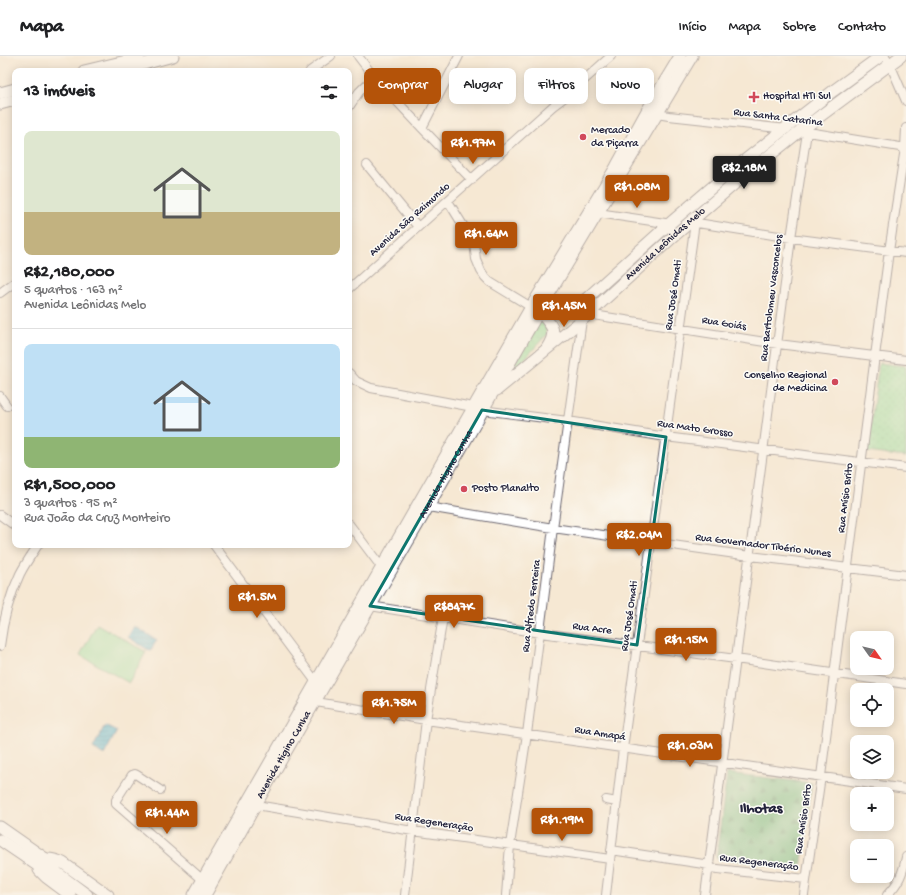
<!DOCTYPE html>
<html lang="pt">
<meta charset="utf-8">
<style>
body{margin:0;font-family:"Gochi Hand",sans-serif;background:#f2f2f2;color:#202124;height:100vh;display:flex;flex-direction:column;font-size:15px;white-space:nowrap}
*{box-sizing:border-box;margin:0}
p{font-size:13px;color:#757577}
.icon{flex:none;width:22px;height:22px;fill:none;stroke:currentColor;stroke-width:2;stroke-linecap:round;stroke-linejoin:round}
.map{position:relative;flex:1;overflow:hidden}
.panel{position:absolute;left:12px;top:12px;width:340px;height:480px;display:flex;flex-direction:column;background:#fff;border-radius:8px;box-shadow:0 2px 10px #0003}
.panel>*{flex:none}
.guide{position:absolute;left:364px;top:12px;width:380px;height:36px;display:flex;gap:8px}
.needle{width:26px;rotate:124deg}
.tools{position:absolute;left:850px;top:575px;display:grid;gap:8px}
.tools a{display:grid;place-items:center;width:44px;height:44px;border-radius:8px;background:#fff;box-shadow:0 2px 10px #0003;font-size:20px}
.price{position:absolute;translate:-50% -34px;padding:0 9px;border-radius:4px;background:#b45309;color:#fff;font-size:13px;line-height:26px;filter:drop-shadow(0 1px 2px #0008)}
.price::after{content:'';position:absolute;left:50%;top:24px;width:12px;height:9px;margin-left:-6px;background:inherit;clip-path:polygon(0 0,100% 0,50% 100%)}
.price.active{background:#222;color:#fff}
ul{padding:0;list-style:none}
li{display:grid;align-content:center;gap:8px;height:212px;padding:0 12px}
li+li{border-top:1px solid #e0e0e0}
li span{display:grid;place-items:center;height:124px;border-radius:8px;color:#555}
li>.icon{margin-inline-start:auto}
span .icon{width:72px;height:72px;fill:#fffc;stroke-width:1}
li b{font-size:17px}
h2{display:flex;justify-content:space-between;align-items:center;height:48px;padding:0 12px;font-size:17px}
.chip{padding:0 14px;border-radius:8px;background:#fff;box-shadow:0 2px 10px #0003;font-size:14px;line-height:36px}
.chip.active{background:#b45309;color:#fff}
header{display:flex;align-items:center;gap:24px;box-sizing:border-box;height:56px;padding:0 20px;background:#fff;border-bottom:1px solid #e0e0e0}
header strong{font-size:19px}
nav{display:flex;gap:22px;margin-inline-start:auto;font-size:14px}
.map>svg:first-child{display:block}
.green{fill:url(#green-dots);stroke:#5a806b}
.forest{fill:url(#forest-firs);stroke:#4c705f}
.pitch{fill:#92de9b;stroke:#5a806b}
.water{fill:url(#water-rules);stroke:#3c6c88}
.lines{fill:none;stroke-linecap:round;stroke-linejoin:round}
.minor-casing{stroke:#6c6770;stroke-width:10}
.major-casing{stroke:#6c6770;stroke-width:13}
.minor{stroke:#fff;stroke-width:8}
.major{stroke:#fff;stroke-width:11}
.marked{fill:none;stroke:#0f766e;stroke-width:3;stroke-linejoin:round}
.poi-dot{fill:#d1495b;stroke:#fdfcf7;stroke-width:1.5}
.labels{text-anchor:middle;dominant-baseline:central;stroke-width:3;stroke-linejoin:round;paint-order:stroke}
.poi-label{font-size:11px;fill:#22223b;stroke:#fdfcf7;text-anchor:start}
.street-label{font-size:11px;fill:#22223b;stroke:#fdfcf7}
.district-label{font-size:15px;font-weight:bold;fill:#22223b;stroke:#fdfcf7}
</style>
<header>
<strong>Mapa</strong>
<nav><a>Início</a><a>Mapa</a><a>Sobre</a><a>Contato</a></nav>
</header>
<div class="map">
<svg width="906" height="839" viewBox="0 0 906 839">
<defs>
<pattern id="green-dots" width="8" height="8" patternUnits="userSpaceOnUse"><rect width="8" height="8" fill="#92de9b"/><path d="M2 2h.1M6 6h.1" fill="none" stroke="#7ebe86" stroke-width="1.8" stroke-linecap="round"/></pattern>
<pattern id="forest-firs" width="22" height="20" patternUnits="userSpaceOnUse"><rect width="22" height="20" fill="#75bd83"/><path d="M5 1l3.5 6h-7zM16 11l3.5 6h-7z" fill="#60996c"/></pattern>
<pattern id="water-rules" width="6" height="5" patternUnits="userSpaceOnUse"><rect width="6" height="5" fill="#56b7d4"/><path d="M0 2.5h6" fill="none" stroke="#4794ad"/></pattern>
</defs>
<rect width="100%" height="100%" fill="#fdfcf7"/>
<filter id="ink" filterUnits="userSpaceOnUse"><feTurbulence type="fractalNoise" baseFrequency=".025" numOctaves="2"/><feDisplacementMap in="SourceGraphic" scale="8" xChannelSelector="R" yChannelSelector="G"/><feConvolveMatrix kernelMatrix="1 2 1 2 8 2 1 2 1" color-interpolation-filters="sRGB"/></filter>
<filter id="wash" filterUnits="userSpaceOnUse"><feTurbulence type="fractalNoise" baseFrequency=".012" numOctaves="4" result="noise"/><feDisplacementMap in="SourceGraphic" scale="16" xChannelSelector="R" yChannelSelector="G"/><feGaussianBlur stdDeviation="0.9" result="paint"/><feColorMatrix in="noise" values="0 0 0 0 0 0 0 0 0 0 0 0 0 0 0 0 0 1.4 0 .05"/><feComposite in="paint" operator="in"/></filter>
<g filter="url(#wash)">
<rect width="100%" height="100%" fill="#f6e8d3"/>
<path class="green" d="M 539,263 C 545,267 546,271 547,278 L 513,316 L 510,315 Z
M 879,307 L 906,310 L 906,401 L 867,396 Z"/>
<path class="forest" d="M 727,717 L 812,727 L 801,813 L 716,802 Z"/>
<path class="pitch" d="M 97,568 L 146,596 L 129,627 L 80,599 Z"/>
<path class="water" d="M 134,570 L 157,584 L 150,595 L 128,581 Z
M 105,669 L 117,675 L 104,699 L 93,692 Z"/>
</g>
<g filter="url(#ink)">
<g class="lines">
<g class="minor-casing">
<path id="minor" d="M 358,0 L 374,21 L 422,72 L 472,124
M 885,0 L 890,8 L 906,45
M 310,15 L 331,0
M 349,51 L 359,36 L 374,21
M 654,57 L 657,58 L 669,60 L 787,73
M 422,72 L 459,0
M 802,75 L 906,92
M 367,109 L 418,171
M 448,145 L 474,187 L 476,203 L 481,215 L 485,221 L 490,226 L 531,251
M 598,157 L 665,167 L 668,169 L 675,179
M 691,166 L 791,182 L 906,197
M 349,233 L 553,50 L 565,41 L 611,0
M 0,237 L 15,226
M 587,258 L 778,288 L 906,304
M 349,317 L 356,325 L 371,332 L 473,351
M 0,340 L 7,350
M 482,354 L 568,365 L 666,381 L 906,412
M 426,447 L 428,451 L 553,472 L 750,500 L 906,519
M 0,459 L 15,470
M 349,468 L 382,512
M 214,489 L 316,626
M 370,550 L 540,577 L 736,603 L 906,628
M 0,590 C 3,565 9,541 20,518 C 25,508 32,498 38,489
M 316,646 L 426,664 L 906,733
M 160,734 L 137,719 L 135,718 L 132,719 L 116,744 L 116,748 L 203,824
M 606,744 L 617,746
M 256,749 L 413,775 L 610,803
M 611,794 L 710,809
M 709,812 L 806,823
M 405,839 L 426,664 L 443,561
M 506,839 L 510,789 L 527,678 L 553,472 L 582,264
M 606,839 L 623,693 L 637,589 L 695,166
M 705,839 L 791,182 L 807,76
M 804,839 L 821,720 L 875,300 L 889,195 L 905,92 L 906,72
M 887,839 C 899,827 903,817 906,801"/>
</g>
<g class="major-casing">
<g id="major">
<path d="M 84,15 L 130,4 L 139,0"/>
<path d="M 118,15 L 173,0"/>
<path d="M 0,37 L 15,33"/>
<path d="M 0,48 L 15,44"/>
<path d="M 533,252 C 546,258 563,258 576,252 L 668,169 L 731,115 L 833,35 L 881,0"/>
<path d="M 539,255 C 551,269 559,273 547,292"/>
<path id="s1" d="M 497,334 L 582,264 L 675,179 L 740,123 L 800,75 L 901,0"/>
<path d="M 0,771 L 53,808 L 56,816"/>
<path d="M 0,784 L 47,816 L 56,816"/>
<path d="M 47,803 C 54,803 57,804 63,807 L 108,839"/>
<path d="M 39,814 L 46,821 L 70,839"/>
<path d="M 56,816 L 87,839"/>
<path d="M 194,839 L 531,251 L 616,111 L 648,53 L 680,0"/>
<path id="s2" d="M 205,839 L 281,704 L 428,451 L 539,255 L 692,0"/>
</g>
</g>
<use href="#minor" class="minor"/>
<use href="#major" class="major"/>
</g>
</g>
<path d="M0 0H906V839H0ZM 482,354 L 666,381 L 637,589 L 370,550 Z" fill="#f6e8d3" fill-opacity=".55" fill-rule="evenodd"/>
<path class="marked" d="M 482,354 L 666,381 L 637,589 L 370,550 Z"/>
<g class="poi-dot">
<path d="M752 35h4v4h4v4h-4v4h-4v-4h-4v-4h4z"/>
<circle cx="583" cy="81" r="4"/>
<circle cx="835" cy="326" r="4"/>
<circle cx="464" cy="433" r="4"/>
</g>
<g class="labels">
<g class="poi-label">
<text x="763" y="41">Hospital HTI Sul</text>
<text x="591" y="75">Mercado<tspan x="591" dy="13">da Piçarra</tspan></text>
<text x="827" y="320" text-anchor="end">Conselho Regional<tspan x="827" dy="13">de Medicina</tspan></text>
<text x="472" y="433">Posto Planalto</text>
</g>
<g class="street-label">
<text transform="translate(778 62) rotate(7)">Rua Santa Catarina</text>
<text transform="translate(410 164) rotate(-42)">Avenida São Raimundo</text>
<text stroke="none"><textPath href="#s1" startOffset="223">Avenida Leônidas Melo</textPath></text>
<text transform="translate(674 239) rotate(-82)">Rua José Omati</text>
<text transform="translate(772 242) rotate(-83)">Rua Bartolomeu Vasconcelos</text>
<text transform="translate(724 268) rotate(9)">Rua Goiás</text>
<text transform="translate(695 373) rotate(8)">Rua Mato Grosso</text>
<text stroke="none"><textPath href="#s2" startOffset="485">Avenida Higino Cunha</textPath></text>
<text transform="translate(846 442) rotate(-83)">Rua Anísio Brito</text>
<text transform="translate(763 490) rotate(7)">Rua Governador Tibério Nunes</text>
<text transform="translate(532 550) rotate(-83)">Rua Alfredo Ferreira</text>
<text transform="translate(630 560) rotate(-82)">Rua José Omati</text>
<text transform="translate(592 573) rotate(7)">Rua Acre</text>
<text transform="translate(600 678) rotate(9)">Rua Amapá</text>
<text stroke="none"><textPath href="#s2" startOffset="161">Avenida Higino Cunha</textPath></text>
<text transform="translate(804 763) rotate(-82)">Rua Anísio Brito</text>
<text transform="translate(434 767) rotate(9)">Rua Regeneração</text>
<text transform="translate(759 807) rotate(7)">Rua Regeneração</text>
</g>
<g class="district-label">
<text x="761" y="753">Ilhotas</text>
</g>
</g>
</svg>
<div class="tools">
<a><svg class="needle" viewBox="-14 -14 28 28"><path d="M0-13l5 13h-10z" fill="#e53935"/><path d="M0 13l5-13h-10z" fill="#757577"/></svg></a>
<a><svg class="icon" aria-label="locate" viewBox="0 0 24 24"><circle cx="12" cy="12" r="6"/><path d="M12 2v4M12 18v4M2 12h4M18 12h4"/></svg></a>
<a><svg class="icon" aria-label="layers" viewBox="0 0 24 24"><path d="M12 4l9 5-9 5-9-5zM3 14l9 5 9-5"/></svg></a>
<a>+</a>
<a>−</a>
</div>
<b class="price" style="left:473px;top:109px">R$1.97M</b>
<b class="price active" style="left:744px;top:134px">R$2.18M</b>
<b class="price" style="left:637px;top:153px">R$1.08M</b>
<b class="price" style="left:486px;top:200px">R$1.64M</b>
<b class="price" style="left:564px;top:272px">R$1.45M</b>
<b class="price" style="left:639px;top:501px">R$2.04M</b>
<b class="price" style="left:257px;top:563px">R$1.5M</b>
<b class="price" style="left:454px;top:573px">R$847K</b>
<b class="price" style="left:686px;top:606px">R$1.15M</b>
<b class="price" style="left:394px;top:669px">R$1.75M</b>
<b class="price" style="left:690px;top:712px">R$1.03M</b>
<b class="price" style="left:167px;top:779px">R$1.44M</b>
<b class="price" style="left:562px;top:786px">R$1.19M</b>
<div class="guide">
<a class="chip active">Comprar</a>
<a class="chip">Alugar</a>
<a class="chip">Filtros</a>
<a class="chip">Novo</a>
</div>
<section class="panel">
<h2>13 imóveis<svg class="icon" aria-label="filters" viewBox="0 0 24 24"><path d="M4 7h16M4 17h16"/><circle cx="9" cy="7" r="2"/><circle cx="15" cy="17" r="2"/></svg></h2>
<ul>
<li><span style="background:linear-gradient(#dfe7d0 65%,#c2b280 0)"><svg class="icon" aria-label="home" viewBox="0 0 24 24"><path d="M3 11l9-7 9 7M6 9v11h12V9"/></svg></span><div><b>R$2,180,000</b><p>5 quartos · 163 m²</p><p>Avenida Leônidas Melo</p></div></li>
<li><span style="background:linear-gradient(#bfe0f5 75%,#8fb573 0)"><svg class="icon" aria-label="home" viewBox="0 0 24 24"><path d="M3 11l9-7 9 7M6 9v11h12V9"/></svg></span><div><b>R$1,500,000</b><p>3 quartos · 95 m²</p><p>Rua João da Cruz Monteiro</p></div></li>
</ul>
</section>
</div>
